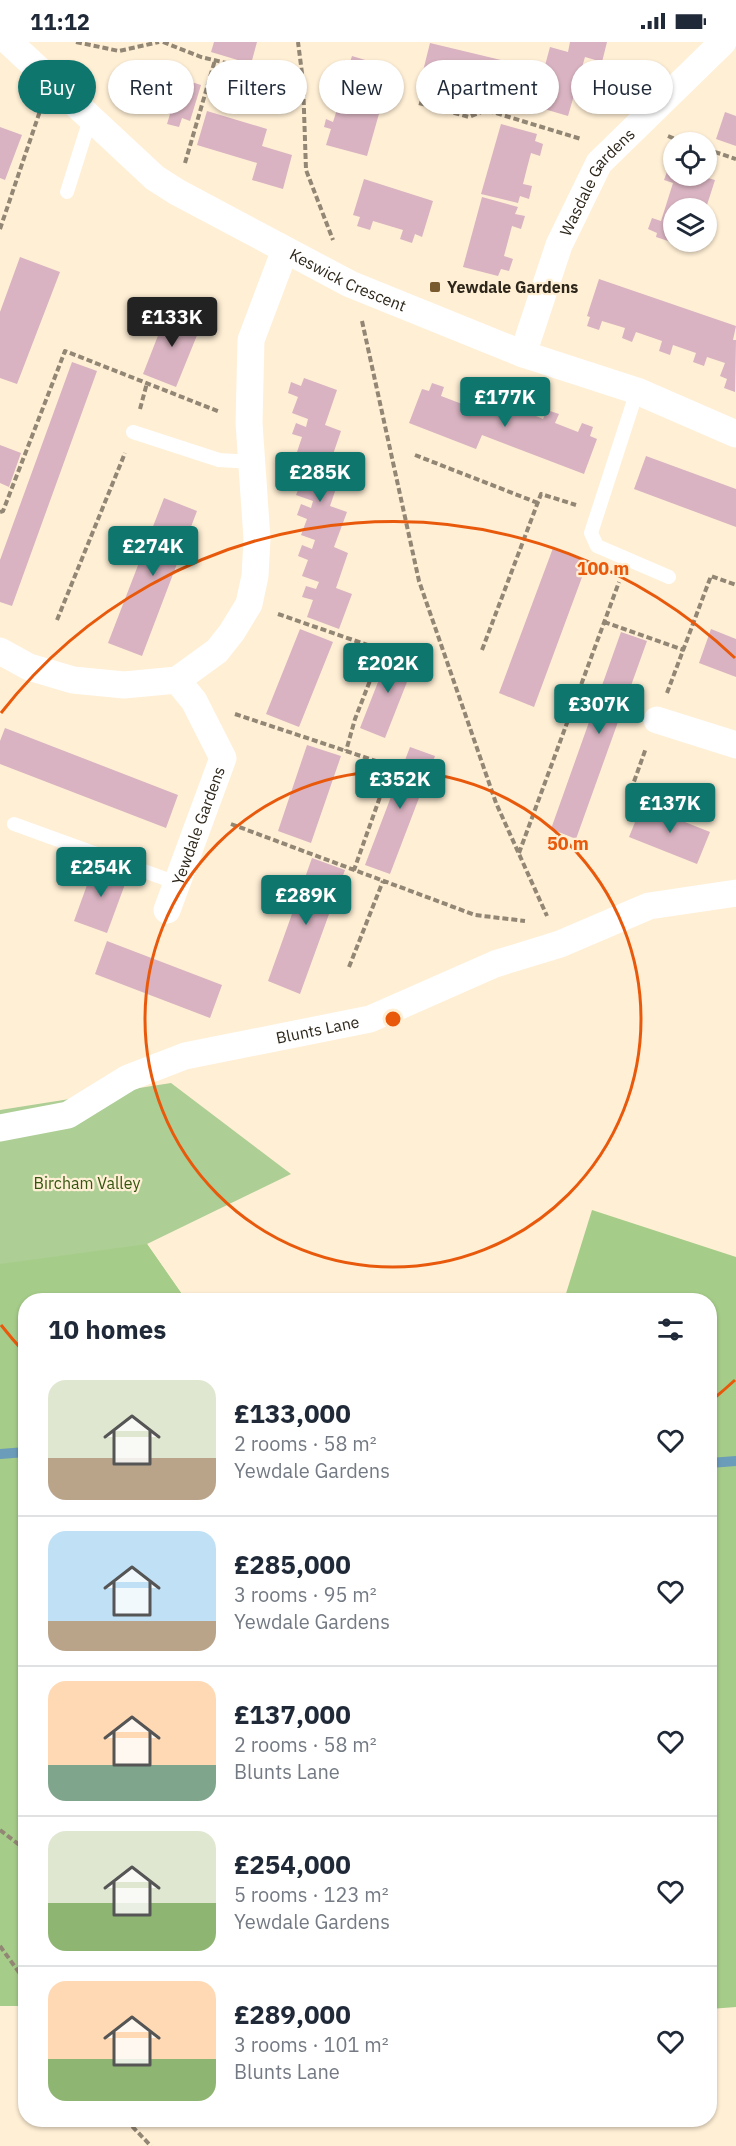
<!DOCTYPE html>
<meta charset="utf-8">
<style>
body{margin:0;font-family:"IBM Plex Sans",sans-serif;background:#f6f6f7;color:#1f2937;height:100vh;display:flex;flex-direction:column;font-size:22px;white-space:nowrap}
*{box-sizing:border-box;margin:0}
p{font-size:20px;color:#747a83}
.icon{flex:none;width:33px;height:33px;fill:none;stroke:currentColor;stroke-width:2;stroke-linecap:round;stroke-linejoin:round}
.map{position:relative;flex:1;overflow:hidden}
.drawer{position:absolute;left:18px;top:1251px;width:699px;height:834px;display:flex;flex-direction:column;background:#fff;border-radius:24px;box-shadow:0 2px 4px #0004}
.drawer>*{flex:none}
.guide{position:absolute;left:18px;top:18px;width:700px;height:54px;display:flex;gap:12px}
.controls{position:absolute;left:663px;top:90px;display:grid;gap:12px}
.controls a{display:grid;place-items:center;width:54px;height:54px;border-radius:50%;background:#fff;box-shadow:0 2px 4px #0004;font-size:30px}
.price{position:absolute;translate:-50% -51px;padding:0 14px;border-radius:6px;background:#0f766e;color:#fff;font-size:20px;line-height:39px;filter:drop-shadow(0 2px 3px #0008)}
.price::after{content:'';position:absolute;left:50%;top:36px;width:18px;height:14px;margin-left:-9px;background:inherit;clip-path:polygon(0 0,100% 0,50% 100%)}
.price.current{background:#222;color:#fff}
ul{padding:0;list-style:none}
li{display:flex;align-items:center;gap:18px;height:150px;padding:0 30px}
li+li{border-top:2px solid #e0e1e3}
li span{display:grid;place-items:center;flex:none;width:168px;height:120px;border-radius:18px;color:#555}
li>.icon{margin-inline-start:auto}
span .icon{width:72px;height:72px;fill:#fffc;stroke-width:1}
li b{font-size:26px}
h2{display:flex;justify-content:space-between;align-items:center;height:72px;padding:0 30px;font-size:26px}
.tag{padding:0 21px;border-radius:27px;background:#fff;box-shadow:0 2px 4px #0004;font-size:21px;line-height:54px}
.tag.current{background:#0f766e;color:#fff}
.status{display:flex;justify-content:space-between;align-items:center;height:42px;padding:0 30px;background:#fff;direction:ltr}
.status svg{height:16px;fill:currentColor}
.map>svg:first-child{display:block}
.green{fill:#adce95}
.forest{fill:#a6cc89}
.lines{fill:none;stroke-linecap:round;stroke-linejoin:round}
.stream{stroke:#6b9cb9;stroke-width:10}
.building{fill:#d9b3c1}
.path{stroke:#928674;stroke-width:4;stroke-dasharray:6 3;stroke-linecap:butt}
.service{stroke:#fff;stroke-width:14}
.minor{stroke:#fff;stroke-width:27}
.ring{fill:none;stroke:#e8590c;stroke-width:3}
.poi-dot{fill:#785a2e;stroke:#ffefd5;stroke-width:2}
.labels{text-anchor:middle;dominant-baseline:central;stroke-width:4.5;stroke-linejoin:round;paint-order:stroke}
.street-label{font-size:16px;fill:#2e271b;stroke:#ffefd5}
.poi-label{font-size:16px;font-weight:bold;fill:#2e271b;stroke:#ffefd5;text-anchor:start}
.park-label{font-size:16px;fill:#33550f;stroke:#ffefd5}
.centre{fill:#e8590c;stroke:#ffefd5;stroke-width:3}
.ring-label{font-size:18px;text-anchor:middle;font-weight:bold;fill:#e8590c;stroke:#ffefd5;stroke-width:4.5;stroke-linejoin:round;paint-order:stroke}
</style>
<div class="status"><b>11:12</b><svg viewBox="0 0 49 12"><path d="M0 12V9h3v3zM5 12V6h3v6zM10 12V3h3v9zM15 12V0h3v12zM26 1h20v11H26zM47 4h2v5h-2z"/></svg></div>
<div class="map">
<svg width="736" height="2104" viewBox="0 0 736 2104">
<rect width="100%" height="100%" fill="#ffefd5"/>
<path class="green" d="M 171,1041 L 291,1132 L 147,1202 L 186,1258 L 26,1258 L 26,1964 L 0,1964 L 0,1068 Z"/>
<path class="forest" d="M 592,1168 L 736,1215 L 736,1965 L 710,1967 L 710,1258 L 564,1258 Z
M 147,1202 L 186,1258 L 26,1258 L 26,1964 L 0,1964 L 0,1222 Z"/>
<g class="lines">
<path class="stream" d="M 0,1412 L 26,1410
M 710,1421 L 736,1419"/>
</g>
<path class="building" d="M 214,0 L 257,0 L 251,22 L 211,10 Z
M 570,0 L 607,0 L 602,20 L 585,15 L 568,74 L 534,64 L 550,5 L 568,10 Z
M 430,1 L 501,18 L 491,54 L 484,52 L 482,61 L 469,58 L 472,49 L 441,41 L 439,51 L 426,48 L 429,39 L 421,37 Z
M 352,14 L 392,26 L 367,114 L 326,103 L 331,87 L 324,85 L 326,77 L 333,80 L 340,58 L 333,56 L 335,48 L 342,50 L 348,27 L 342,25 L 344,18 L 350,20 Z
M 132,21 L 201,43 L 190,79 L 182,76 L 179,85 L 167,82 L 170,72 L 155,68 L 140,63 L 137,72 L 125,68 L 128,59 L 121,57 Z
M 207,69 L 267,87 L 262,104 L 292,113 L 283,147 L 252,138 L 257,121 L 197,103 Z
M 725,70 L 736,74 L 736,104 L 716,97 Z
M 501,82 L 537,92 L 535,99 L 543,102 L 540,114 L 531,111 L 527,126 L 523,142 L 532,144 L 529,157 L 520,154 L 518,161 L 481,152 Z
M 0,85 L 22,93 L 5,138 L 0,136 Z
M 668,127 L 674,128 L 674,134 L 701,134 L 715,138 L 706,166 L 674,166 L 674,200 L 695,200 L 692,207 L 656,195 L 657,191 L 648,187 L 652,176 L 661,179 L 673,141 L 664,138 Z
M 364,137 L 433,159 L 422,195 L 415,192 L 412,201 L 400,197 L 403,188 L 373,179 L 370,188 L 357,184 L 360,175 L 353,173 Z
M 482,155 L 518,165 L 515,172 L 525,174 L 521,187 L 512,184 L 504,214 L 513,217 L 509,229 L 501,227 L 498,234 L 463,225 Z
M 20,215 L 60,230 L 17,342 L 0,336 L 0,270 Z
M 599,237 L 736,284 L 733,298 L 736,298 L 735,350 L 724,346 L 727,337 L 720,334 L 725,321 L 707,315 L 704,324 L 693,320 L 696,311 L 673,303 L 670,313 L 659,309 L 662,299 L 636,290 L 632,300 L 622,296 L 625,286 L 602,279 L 599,288 L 587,284 L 590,275 L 587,274 Z
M 168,268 L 202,281 L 176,345 L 143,332 Z
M 72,320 L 97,329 L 12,564 L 0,560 L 0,518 Z
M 304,336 L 337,348 L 325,383 L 341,389 L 329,424 L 342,429 L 330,464 L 347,470 L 334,505 L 348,511 L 336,546 L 352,552 L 339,587 L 307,575 L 313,558 L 302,555 L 306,544 L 316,547 L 319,540 L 302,534 L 308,518 L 298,514 L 302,503 L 312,507 L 315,498 L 301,493 L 307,477 L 297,473 L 301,462 L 311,466 L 313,459 L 296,453 L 303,436 L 293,432 L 296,422 L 306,425 L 309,417 L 296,413 L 302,395 L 292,392 L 296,381 L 306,385 L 308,377 L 292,371 L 298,355 L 288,351 L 291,340 L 301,344 Z
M 432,341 L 444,345 L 441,354 L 470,365 L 474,357 L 485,361 L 482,369 L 490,373 L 495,358 L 502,361 L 505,352 L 517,357 L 514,366 L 529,371 L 543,377 L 547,368 L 559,372 L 555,381 L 578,390 L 582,381 L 593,385 L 590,394 L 597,397 L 584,432 L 482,393 L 476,407 L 409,381 L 422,347 L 429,349 Z
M 0,403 L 21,411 L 9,445 L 0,441 Z
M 646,414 L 736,447 L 736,485 L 634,447 Z
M 164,456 L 197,469 L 142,614 L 108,601 Z
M 553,506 L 588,519 L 534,665 L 499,651 Z
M 300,587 L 333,600 L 299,685 L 266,672 Z
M 711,587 L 736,597 L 736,635 L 699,621 Z
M 621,590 L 647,599 L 576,797 L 551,787 Z
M 391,607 L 416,617 L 385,696 L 360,686 Z
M 5,686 L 178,753 L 166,786 L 0,722 L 0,699 Z
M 307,703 L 341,714 L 311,801 L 278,789 Z
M 410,705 L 435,714 L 390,832 L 365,823 Z
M 642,763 L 710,790 L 697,822 L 629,795 Z
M 312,816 L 345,828 L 300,952 L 268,939 Z
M 95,821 L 128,834 L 107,891 L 74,879 Z
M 107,899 L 222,943 L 210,976 L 95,932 Z"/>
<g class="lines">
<path class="path" d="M 76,0 L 119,9 L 159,0
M 163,0 L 201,15 L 303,39 L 298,0
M 303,39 L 306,128 L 333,198
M 419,61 L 469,75 L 486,68 L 581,97
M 668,94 L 682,100
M 706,107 L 736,117
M 185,121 L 215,18
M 0,187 L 40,69
M 362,279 L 419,539 L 496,761 L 547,874
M 140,367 L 147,341
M 415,413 L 538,461
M 0,470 L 3,469 L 65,309 L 220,370
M 278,572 L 382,608 L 355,677 L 346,709
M 57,578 L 125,411
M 604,580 L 684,608
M 482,608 L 541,452 L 576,463
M 667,651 L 711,534 L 736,543
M 235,672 L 391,724 L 354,828
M 631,748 L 646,706
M 231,782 L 475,873 L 525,879
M 519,811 L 619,540
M 349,925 L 383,839
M 0,1788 L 26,1808
M 0,1904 L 26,1940
M 126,2078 L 151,2104"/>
<path class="service" d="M 67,150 L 90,77
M 637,349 L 591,491 L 597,504 L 669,535
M 133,390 L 219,418 L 252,420
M 14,782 L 177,841"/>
<g class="minor">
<path id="s1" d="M 9,0 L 155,136 L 177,150 L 350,242 L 523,312 L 637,349 L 736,392"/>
<path id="s2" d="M 523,312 L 559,203 L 599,121 L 723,0"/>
<path d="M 0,609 L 29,625 L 73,638 L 124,643 L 177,638 L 217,609 L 232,590 L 249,562 L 255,534 L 257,497 L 249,381 L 251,298 L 285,208"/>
<path d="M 657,678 L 736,703"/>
<path id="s3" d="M 167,868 L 223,716 L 194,659 L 177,638"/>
<path id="s4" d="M 0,1086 L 68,1073 L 128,1036 L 185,1014 L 370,977 L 495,922 L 560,902 L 649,864 L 736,851"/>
</g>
</g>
<g class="ring">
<circle cx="393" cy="977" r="248"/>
<path d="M735 1338A497 497 0 0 1 712 1358M24 1310A497 497 0 0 1 1 1283M1 671A497 497 0 0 1 735 616"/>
</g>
<rect class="poi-dot" x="429" y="239" width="12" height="12" rx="3"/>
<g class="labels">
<g class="street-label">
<text stroke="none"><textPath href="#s2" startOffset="189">Wasdale Gardens</textPath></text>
<text stroke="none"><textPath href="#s1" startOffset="418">Keswick Crescent</textPath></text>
<text stroke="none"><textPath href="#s3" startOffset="90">Yewdale Gardens</textPath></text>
<text stroke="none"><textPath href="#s4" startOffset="336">Blunts Lane</textPath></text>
</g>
<g class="poi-label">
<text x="447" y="245">Yewdale Gardens</text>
</g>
<g class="park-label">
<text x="87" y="1141">Bircham Valley</text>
</g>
</g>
<circle cx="393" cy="977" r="9" class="centre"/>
<g class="ring-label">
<text x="603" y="533">100 m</text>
<text x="568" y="808">50 m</text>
</g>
</svg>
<div class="controls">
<a><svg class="icon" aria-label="locate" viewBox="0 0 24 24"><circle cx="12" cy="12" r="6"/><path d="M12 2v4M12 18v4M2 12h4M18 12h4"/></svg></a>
<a><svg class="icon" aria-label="layers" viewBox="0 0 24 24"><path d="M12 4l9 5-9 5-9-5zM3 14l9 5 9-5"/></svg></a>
</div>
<b class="price current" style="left:172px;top:306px">£133K</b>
<b class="price" style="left:505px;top:386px">£177K</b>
<b class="price" style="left:320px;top:461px">£285K</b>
<b class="price" style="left:153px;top:535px">£274K</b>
<b class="price" style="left:388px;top:652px">£202K</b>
<b class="price" style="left:599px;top:693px">£307K</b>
<b class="price" style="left:400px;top:768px">£352K</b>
<b class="price" style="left:670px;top:792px">£137K</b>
<b class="price" style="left:101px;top:856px">£254K</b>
<b class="price" style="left:306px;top:884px">£289K</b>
<div class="guide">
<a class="tag current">Buy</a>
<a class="tag">Rent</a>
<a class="tag">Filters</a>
<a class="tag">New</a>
<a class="tag">Apartment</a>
<a class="tag">House</a>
</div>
<section class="drawer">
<h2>10 homes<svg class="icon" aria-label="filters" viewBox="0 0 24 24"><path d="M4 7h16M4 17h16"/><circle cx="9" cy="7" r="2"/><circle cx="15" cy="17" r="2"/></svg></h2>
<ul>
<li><span style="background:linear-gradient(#dfe7d0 65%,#b9a48a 0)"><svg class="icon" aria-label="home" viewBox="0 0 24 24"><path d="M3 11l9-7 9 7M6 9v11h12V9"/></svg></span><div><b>£133,000</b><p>2 rooms · 58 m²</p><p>Yewdale Gardens</p></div><svg class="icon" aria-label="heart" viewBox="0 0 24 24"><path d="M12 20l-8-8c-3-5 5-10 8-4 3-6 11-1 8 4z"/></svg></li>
<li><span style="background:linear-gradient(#bfe0f5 75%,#b9a48a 0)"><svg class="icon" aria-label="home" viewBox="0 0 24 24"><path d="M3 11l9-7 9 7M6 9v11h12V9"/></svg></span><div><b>£285,000</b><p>3 rooms · 95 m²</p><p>Yewdale Gardens</p></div><svg class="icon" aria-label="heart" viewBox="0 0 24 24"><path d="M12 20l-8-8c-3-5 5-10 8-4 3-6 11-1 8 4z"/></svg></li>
<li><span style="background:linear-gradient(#ffd9b3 70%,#7fa58c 0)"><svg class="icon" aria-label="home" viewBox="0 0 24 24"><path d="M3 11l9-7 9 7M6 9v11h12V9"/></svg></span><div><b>£137,000</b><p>2 rooms · 58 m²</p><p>Blunts Lane</p></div><svg class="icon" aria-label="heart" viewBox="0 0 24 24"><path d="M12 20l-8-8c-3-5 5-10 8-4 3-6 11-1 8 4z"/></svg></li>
<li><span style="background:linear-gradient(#dfe7d0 60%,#8fb573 0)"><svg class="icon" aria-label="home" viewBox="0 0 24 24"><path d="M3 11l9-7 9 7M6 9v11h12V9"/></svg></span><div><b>£254,000</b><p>5 rooms · 123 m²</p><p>Yewdale Gardens</p></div><svg class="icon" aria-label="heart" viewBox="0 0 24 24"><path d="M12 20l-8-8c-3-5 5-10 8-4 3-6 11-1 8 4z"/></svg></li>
<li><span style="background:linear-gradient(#ffd9b3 65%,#8fb573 0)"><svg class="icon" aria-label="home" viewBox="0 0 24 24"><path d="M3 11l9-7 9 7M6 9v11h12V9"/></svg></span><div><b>£289,000</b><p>3 rooms · 101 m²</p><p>Blunts Lane</p></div><svg class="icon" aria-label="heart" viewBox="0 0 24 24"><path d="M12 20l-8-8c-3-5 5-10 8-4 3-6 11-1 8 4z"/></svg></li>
</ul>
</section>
</div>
